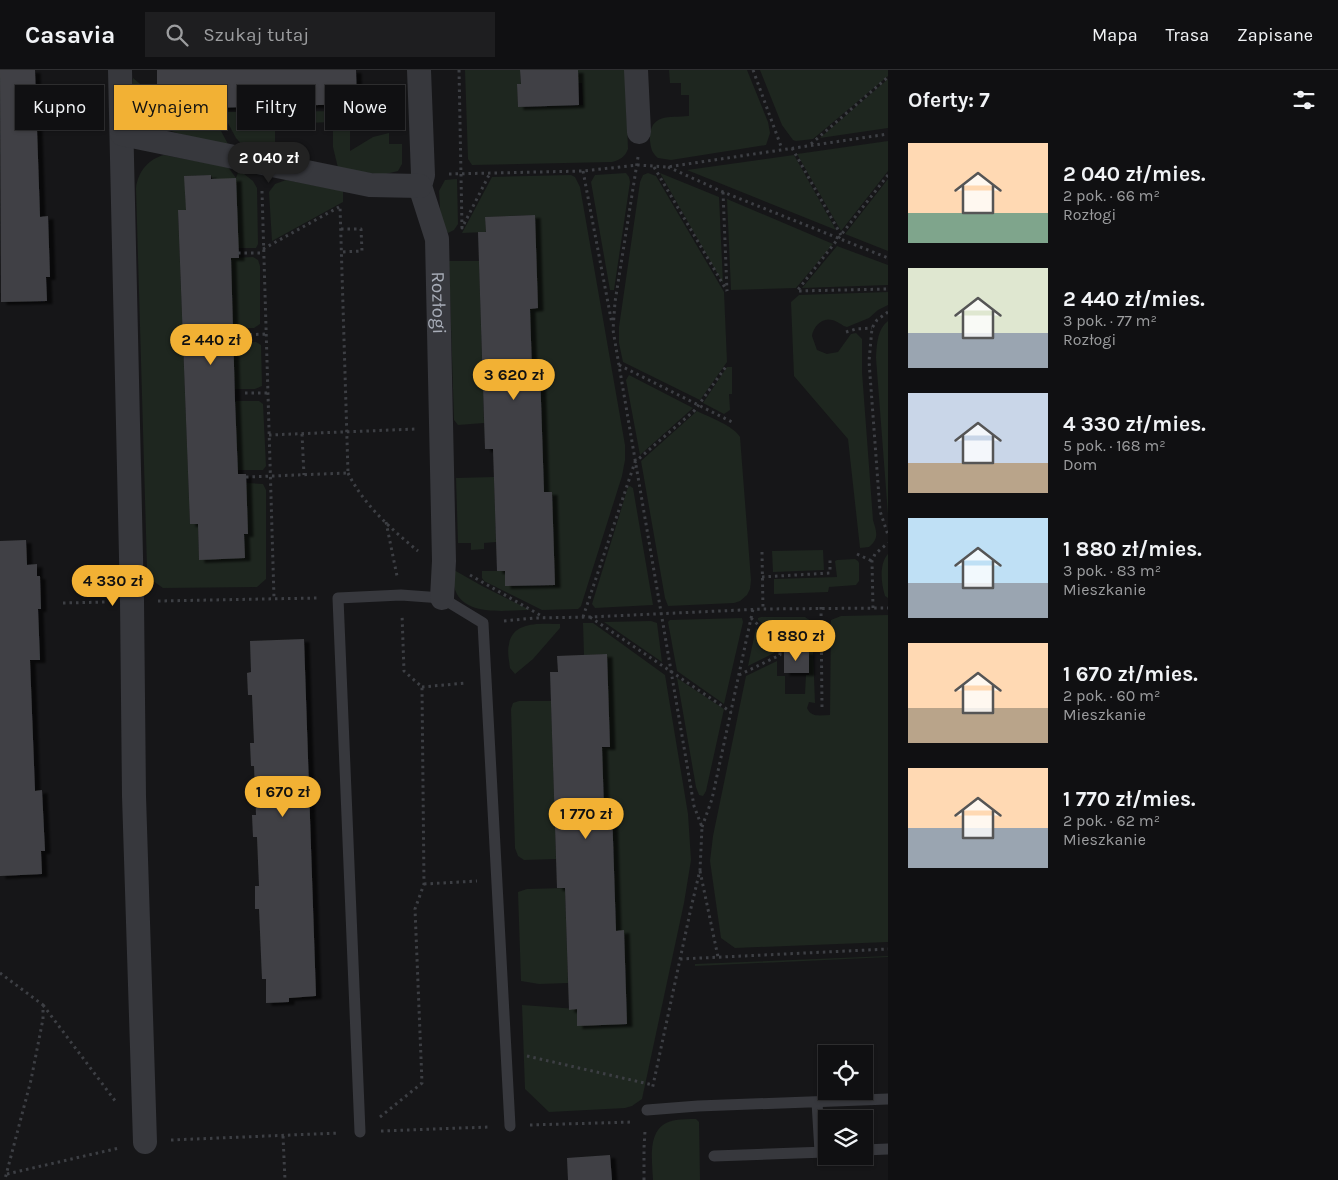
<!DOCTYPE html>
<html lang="pl">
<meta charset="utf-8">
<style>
body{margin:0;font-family:Karla,sans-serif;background:#1e1e20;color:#f1f3f6;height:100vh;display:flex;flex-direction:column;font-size:19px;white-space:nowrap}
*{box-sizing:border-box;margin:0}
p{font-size:16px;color:#9c9d9f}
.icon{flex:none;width:28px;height:28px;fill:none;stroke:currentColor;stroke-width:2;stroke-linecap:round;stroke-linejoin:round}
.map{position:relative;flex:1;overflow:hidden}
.sheet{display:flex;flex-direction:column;background:#101012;width:450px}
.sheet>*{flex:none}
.top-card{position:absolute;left:15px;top:15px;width:475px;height:45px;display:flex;gap:10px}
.controls{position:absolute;left:818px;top:975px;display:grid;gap:10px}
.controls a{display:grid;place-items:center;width:55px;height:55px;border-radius:0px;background:#101012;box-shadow:0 1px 4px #0004,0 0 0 1px #303032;font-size:25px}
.price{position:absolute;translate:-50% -42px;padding:0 11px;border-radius:18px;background:#f2b134;color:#111;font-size:16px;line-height:32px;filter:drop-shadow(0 1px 2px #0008)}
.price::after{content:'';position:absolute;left:50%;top:30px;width:15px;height:11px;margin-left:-8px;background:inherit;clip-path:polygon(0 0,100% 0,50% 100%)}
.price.on{background:#222;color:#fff}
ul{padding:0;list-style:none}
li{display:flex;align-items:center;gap:15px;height:125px;padding:0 20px}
li span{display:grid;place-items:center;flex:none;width:140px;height:100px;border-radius:0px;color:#555}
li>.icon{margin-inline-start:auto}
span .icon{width:60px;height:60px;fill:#fffc;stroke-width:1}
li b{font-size:21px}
h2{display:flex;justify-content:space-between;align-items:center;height:60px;padding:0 20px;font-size:21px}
.tag{padding:0 18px;border-radius:0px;background:#101012;box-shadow:0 1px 4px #0004,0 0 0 1px #303032;font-size:18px;line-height:45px}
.tag.on{background:#f2b134;color:#111}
header{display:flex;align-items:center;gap:30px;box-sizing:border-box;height:70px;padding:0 25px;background:#101012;border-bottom:1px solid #303032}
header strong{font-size:24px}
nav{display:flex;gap:28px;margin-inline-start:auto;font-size:18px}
.search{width:350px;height:45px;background:#1e1e20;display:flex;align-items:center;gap:12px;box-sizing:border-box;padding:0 18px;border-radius:0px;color:#9c9d9f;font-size:19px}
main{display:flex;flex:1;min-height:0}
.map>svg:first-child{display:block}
.green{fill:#1e261f}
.building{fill:#404145;filter:url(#shadow)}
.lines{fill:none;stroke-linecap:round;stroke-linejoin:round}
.path{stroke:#3d3f44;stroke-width:3;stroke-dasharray:2.5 4;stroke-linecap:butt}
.service{stroke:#37383d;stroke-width:11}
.minor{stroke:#37383d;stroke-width:24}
.labels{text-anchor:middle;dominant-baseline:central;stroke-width:4.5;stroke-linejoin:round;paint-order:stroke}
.street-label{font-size:19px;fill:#a8adb8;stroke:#111113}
</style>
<header>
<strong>Casavia</strong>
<div class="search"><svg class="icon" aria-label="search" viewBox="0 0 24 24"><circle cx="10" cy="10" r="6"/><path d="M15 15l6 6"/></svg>Szukaj tutaj</div>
<nav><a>Mapa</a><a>Trasa</a><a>Zapisane</a></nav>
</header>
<main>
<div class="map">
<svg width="888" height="1110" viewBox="0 0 888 1110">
<defs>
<filter id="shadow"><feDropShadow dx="5.5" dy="3" stdDeviation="1" flood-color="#0009"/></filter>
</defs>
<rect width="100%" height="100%" fill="#161618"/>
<path class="green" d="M 465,0 L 520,0 L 521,14 L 517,15 L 518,37 L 583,35 L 582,13 L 578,13 L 578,0 L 625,0 L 628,79 C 625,87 620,90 612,92 L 472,95 L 468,89 Z
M 669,0 L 747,0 L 768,52 L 770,63 L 766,75 L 671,90 L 658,88 C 652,83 651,79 650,71 C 649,43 668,48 689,46 L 689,25 L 681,25 L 681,13 L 670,13 Z
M 760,0 L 888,0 L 888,6 L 813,69 L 796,71 L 793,70 L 782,55 Z
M 133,8 L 152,24 L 156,31 L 173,44 L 211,42 L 229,76 C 205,70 146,61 135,35 C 131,28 133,17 133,8 Z
M 888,9 L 888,58 L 820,68 Z
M 350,41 L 350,81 L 373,67 L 389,63 L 389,74 L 402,74 L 402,94 L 398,101 L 382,105 L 338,98 L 333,77 L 333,52 L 275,54 L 275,76 L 299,76 L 299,89 L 246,79 L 236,68 L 222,42 Z
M 888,71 L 888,101 L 841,161 L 797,84 Z
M 164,85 L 228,97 L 236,108 L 239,100 L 253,111 L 257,118 L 258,174 L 256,178 L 238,178 L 211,105 L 185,106 L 186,136 L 192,140 L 178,141 L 190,454 L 206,453 L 198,459 L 199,489 L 245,488 L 244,464 L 248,464 L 246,413 L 263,414 L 266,420 L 266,509 L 257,517 L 163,518 L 153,511 L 147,498 L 136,118 C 138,102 148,89 164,85 Z
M 794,85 L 836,160 L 687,100 Z
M 626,103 L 629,107 L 630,112 L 614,220 L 610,220 L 591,112 L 595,105 Z
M 648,103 L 656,106 L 724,222 L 727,292 L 700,330 L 623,292 L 619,273 L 619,257 L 640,112 L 643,105 Z
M 660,103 L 719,127 L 723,213 Z
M 571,105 L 575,107 L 580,117 L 625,375 L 625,390 L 622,406 L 581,536 L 578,539 L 542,540 L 484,511 L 482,508 L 482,501 L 505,501 L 506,516 L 555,515 L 552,422 L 536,422 L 544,416 L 540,300 L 524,300 L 532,294 L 530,244 L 522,239 L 538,238 L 535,145 L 485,147 L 486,162 L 462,163 L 492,107 Z
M 457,109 L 458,154 L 454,160 L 448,163 L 441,155 L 439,121 L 445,110 Z
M 888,109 L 888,181 L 845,164 Z
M 286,110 L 343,121 L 343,132 L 272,171 L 269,122 L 275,114 Z
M 727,129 L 833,174 L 796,218 L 731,220 Z
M 837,176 L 888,195 L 888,215 L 802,218 Z
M 253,187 L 258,190 L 260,196 L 260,254 L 254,258 L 233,258 L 231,188 Z
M 449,191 L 479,191 L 484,353 L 458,355 L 454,350 Z
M 888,222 L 888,235 L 878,240 L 869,248 L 847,257 C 842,256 838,251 832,250 C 822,247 813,257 812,266 L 817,280 L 827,284 L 838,282 L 851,264 L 856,263 L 862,269 L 862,302 L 873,450 C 876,461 880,468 869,477 L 860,478 L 848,369 L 794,306 L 791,232 L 799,225 Z
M 888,251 L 888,445 L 876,288 C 877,274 877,260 888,251 Z
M 256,272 L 261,275 L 262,316 L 255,319 L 235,319 L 233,273 Z
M 727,297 L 732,297 L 732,324 L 729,324 L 730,340 L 724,344 L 703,333 Z
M 629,305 L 693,338 L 640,385 L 626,310 Z
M 235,331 L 259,331 L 263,334 L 266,396 L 263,400 L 238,400 Z
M 697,341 C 709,347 734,356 740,367 L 751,510 L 750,519 L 747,525 L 740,531 L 734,533 L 668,536 L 665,528 L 641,391 Z
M 494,407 L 496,472 L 484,473 L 484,479 L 471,480 L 471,473 L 458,473 L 456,408 Z
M 630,416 L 633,418 L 653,535 L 595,538 L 592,534 L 628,417 Z
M 823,480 L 824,500 L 773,502 L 772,481 Z
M 888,484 L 888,528 L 885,526 C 881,513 879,494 888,484 Z
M 855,489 L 858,491 L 859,493 L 859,511 L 856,515 L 829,517 L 828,522 L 774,524 L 774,509 L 837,507 L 835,491 L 837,490 Z
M 454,500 L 482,516 L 530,540 C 507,540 461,548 454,516 C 453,511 454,505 454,500 Z
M 888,545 L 888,872 L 735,878 L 721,868 L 710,791 L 713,766 L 746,606 L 777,591 L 777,606 L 785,606 L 785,624 L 805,624 L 806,605 L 809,605 L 809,581 L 813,581 L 815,633 L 809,632 L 807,638 C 811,648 821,645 830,645 L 831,550 L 841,546 Z
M 761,547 L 805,547 L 812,552 L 812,572 L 782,572 L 758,550 L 758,548 Z
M 742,548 L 743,552 L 724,634 L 677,601 L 668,552 L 670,550 Z
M 651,551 L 657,553 L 662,592 L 604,552 Z
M 583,553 L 593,553 L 665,605 L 688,744 L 691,790 L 684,833 L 642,1029 L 632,1036 L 625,1038 L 549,1042 L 525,1019 L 522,935 L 577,939 L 627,953 L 624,861 L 608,861 L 616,855 L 612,739 L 596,739 L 604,733 L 602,683 L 594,678 L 610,677 L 607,584 L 584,585 Z
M 560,554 L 560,558 L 533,589 L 515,604 L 510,598 C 509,590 507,581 509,574 C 513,550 543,554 560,554 Z
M 756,558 L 775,576 L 774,583 L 748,596 Z
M 677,608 L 724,639 L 706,721 L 703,726 L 699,725 L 696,717 Z
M 519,631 L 551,631 L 556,789 L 524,790 L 518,786 L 515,778 L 511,639 L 513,633 Z
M 565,818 L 568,913 L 539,914 L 521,911 L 518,822 L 527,819 Z
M 888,886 L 888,887 L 695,896 L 695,894 Z
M 696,1049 L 699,1052 L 700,1110 L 653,1110 C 652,1088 646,1054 676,1050 C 682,1049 689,1049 696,1049 Z"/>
<path class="building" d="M 0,0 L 35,0 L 40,147 L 48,146 L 50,207 L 46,207 L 47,231 L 1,232 Z
M 157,0 L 356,0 L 357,34 L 172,39 L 172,29 L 157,30 Z
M 520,0 L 578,0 L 579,35 L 518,37 L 517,14 L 521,14 Z
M 211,105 L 211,109 L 236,108 L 239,188 L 231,188 L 235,331 L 238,404 L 246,404 L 248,464 L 244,464 L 245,488 L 199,490 L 198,454 L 190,454 L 178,140 L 186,140 L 184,106 Z
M 535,145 L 538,238 L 530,239 L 532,300 L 540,300 L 544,422 L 552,422 L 555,515 L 505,516 L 505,501 L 497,501 L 493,379 L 485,379 L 478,162 L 486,162 L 485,147 Z
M 26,470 L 27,495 L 37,494 L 37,506 L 40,506 L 41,539 L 38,539 L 40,590 L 30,590 L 35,721 L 42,720 L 45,781 L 41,781 L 42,804 L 0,806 L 0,471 Z
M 304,569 L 316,926 L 289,928 L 289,932 L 266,933 L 266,909 L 262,909 L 259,839 L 255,839 L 255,816 L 259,816 L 257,767 L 253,767 L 252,745 L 256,745 L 254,696 L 251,696 L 250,673 L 254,673 L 252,625 L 248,625 L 247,603 L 251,602 L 250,571 Z
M 784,581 L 809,581 L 809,603 L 784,603 Z
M 607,584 L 610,677 L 602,677 L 604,739 L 612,739 L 616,861 L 624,860 L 627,954 L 577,956 L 577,939 L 569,940 L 565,818 L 557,818 L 550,602 L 558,602 L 557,586 Z
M 610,1085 L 612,1110 L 568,1110 L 567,1088 Z"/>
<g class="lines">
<path class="path" d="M 459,0 L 462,158 L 490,103
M 753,0 L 782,79
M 811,74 L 888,7
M 792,78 L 841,165
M 638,87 L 615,232 L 613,260 L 694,736 L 702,757 L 700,800 L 691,838 L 652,1020
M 654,97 L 727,221
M 668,97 L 723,122 L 888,188
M 583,101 L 612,254
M 449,104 L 583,101 L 638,95 L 667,97 L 888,64
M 888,105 L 797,221 L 888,219
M 262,121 L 274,528
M 723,122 L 727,221
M 341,159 L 361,159 L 362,181 L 341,182
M 263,179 L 339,137
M 238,183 L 264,183
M 888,242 L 877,250 L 872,258 L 869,291 L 880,441 L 888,465
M 846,262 L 856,259 L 872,258
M 243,265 L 266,264
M 619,295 L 732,352
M 245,323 L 267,323
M 302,364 L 304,405
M 269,365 L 415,359
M 348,403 C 363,434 391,459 418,481
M 246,407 L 348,403 L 340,136
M 386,452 L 397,506
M 762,482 L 763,539
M 857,484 L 872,491
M 470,505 L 545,548
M 762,507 L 830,503 L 830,487
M 158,531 L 317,528
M 63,533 L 105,532
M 821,537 L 822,637
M 873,538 L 872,491 L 875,484 L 888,473
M 583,547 L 635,392 L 695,340 L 727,295
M 590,547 L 731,642
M 751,548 L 780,576 L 821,577
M 504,551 L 534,548 L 590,547 L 763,539 L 888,538
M 739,605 L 780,585 L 780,576
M 422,617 L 466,613
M 702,757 L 712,729 L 753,539
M 700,801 L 718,887
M 424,814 L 477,811
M 680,889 L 888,879
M 0,903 L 43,935 L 43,949 L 31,1010 L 5,1109
M 43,935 L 116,1032
M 527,986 L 653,1015
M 380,1047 L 422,1013 L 415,839 L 424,814 L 422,617 L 404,601 L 402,544
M 530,1055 L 632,1052
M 381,1061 L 489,1057
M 283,1066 L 285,1110
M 171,1070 L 339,1063
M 7,1104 L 119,1078
M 644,1110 L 644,1078 L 645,1061"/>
<path class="service" d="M 817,1032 L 820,1082
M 647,1040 L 698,1036 L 888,1029
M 360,1062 L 338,528 L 401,525 L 442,528 L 483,553 L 510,1056
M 864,1080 L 888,1079
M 714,1086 L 826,1082"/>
<g class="minor">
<path d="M 120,0 L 132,531 L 134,726 L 145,1072"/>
<path id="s1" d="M 419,0 L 423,105 L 420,116 L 437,169 L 444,491 L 442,528"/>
<path d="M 636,0 L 639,62"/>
<path d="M 122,64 L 370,115 L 420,116"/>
</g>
</g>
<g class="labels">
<g class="street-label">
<text stroke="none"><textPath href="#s1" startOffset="236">Rozłogi</textPath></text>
</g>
</g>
</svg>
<div class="controls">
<a><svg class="icon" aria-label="locate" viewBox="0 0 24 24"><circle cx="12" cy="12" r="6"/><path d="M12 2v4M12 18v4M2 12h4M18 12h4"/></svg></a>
<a><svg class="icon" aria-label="layers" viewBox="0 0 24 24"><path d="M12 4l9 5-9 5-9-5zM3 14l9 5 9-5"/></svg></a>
</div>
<b class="price on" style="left:269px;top:114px">2 040 zł</b>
<b class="price" style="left:211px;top:296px">2 440 zł</b>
<b class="price" style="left:514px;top:331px">3 620 zł</b>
<b class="price" style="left:113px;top:537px">4 330 zł</b>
<b class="price" style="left:796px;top:592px">1 880 zł</b>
<b class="price" style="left:283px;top:748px">1 670 zł</b>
<b class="price" style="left:586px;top:770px">1 770 zł</b>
<div class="top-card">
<a class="tag">Kupno</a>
<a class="tag on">Wynajem</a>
<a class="tag">Filtry</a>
<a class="tag">Nowe</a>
</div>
</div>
<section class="sheet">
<h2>Oferty: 7<svg class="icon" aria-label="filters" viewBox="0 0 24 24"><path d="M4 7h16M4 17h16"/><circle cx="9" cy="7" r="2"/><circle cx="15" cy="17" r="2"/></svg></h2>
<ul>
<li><span style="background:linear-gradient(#ffd9b3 70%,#7fa58c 0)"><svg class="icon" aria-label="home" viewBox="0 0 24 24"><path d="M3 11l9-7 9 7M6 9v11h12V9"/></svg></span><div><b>2 040 zł/mies.</b><p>2 pok. · 66 m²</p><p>Rozłogi</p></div></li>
<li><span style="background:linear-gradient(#dfe7d0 65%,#9aa5b1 0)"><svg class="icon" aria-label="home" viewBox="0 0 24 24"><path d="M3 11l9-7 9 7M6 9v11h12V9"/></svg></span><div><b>2 440 zł/mies.</b><p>3 pok. · 77 m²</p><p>Rozłogi</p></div></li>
<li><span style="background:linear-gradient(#c9d6e8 70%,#b9a48a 0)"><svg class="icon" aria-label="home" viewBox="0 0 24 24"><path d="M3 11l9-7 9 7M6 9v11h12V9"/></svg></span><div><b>4 330 zł/mies.</b><p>5 pok. · 168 m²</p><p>Dom</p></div></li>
<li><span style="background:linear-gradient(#bfe0f5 65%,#9aa5b1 0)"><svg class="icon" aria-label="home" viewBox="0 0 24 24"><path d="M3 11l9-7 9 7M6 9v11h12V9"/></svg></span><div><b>1 880 zł/mies.</b><p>3 pok. · 83 m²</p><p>Mieszkanie</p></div></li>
<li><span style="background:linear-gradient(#ffd9b3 65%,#b9a48a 0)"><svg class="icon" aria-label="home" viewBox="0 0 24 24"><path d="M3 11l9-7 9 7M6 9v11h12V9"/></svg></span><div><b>1 670 zł/mies.</b><p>2 pok. · 60 m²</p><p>Mieszkanie</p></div></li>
<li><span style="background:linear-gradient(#ffd9b3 60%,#9aa5b1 0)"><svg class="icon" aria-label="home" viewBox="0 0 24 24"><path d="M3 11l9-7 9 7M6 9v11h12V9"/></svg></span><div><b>1 770 zł/mies.</b><p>2 pok. · 62 m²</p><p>Mieszkanie</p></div></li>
</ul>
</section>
</main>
